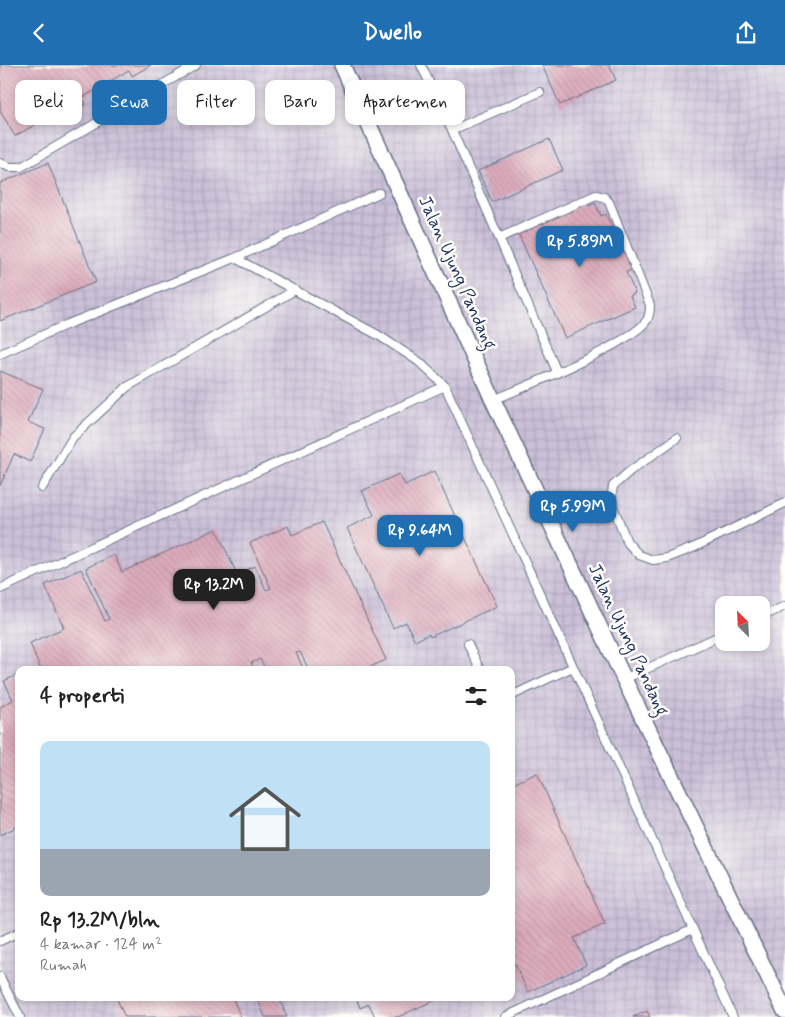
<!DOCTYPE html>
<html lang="id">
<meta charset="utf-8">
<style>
body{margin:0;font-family:Mynerve,sans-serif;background:#f6f6f6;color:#222;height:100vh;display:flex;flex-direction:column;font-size:19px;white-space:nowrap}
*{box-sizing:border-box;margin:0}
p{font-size:16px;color:#767676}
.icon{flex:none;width:28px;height:28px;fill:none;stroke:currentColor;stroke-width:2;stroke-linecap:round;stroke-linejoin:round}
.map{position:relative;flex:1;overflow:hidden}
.details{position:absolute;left:15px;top:601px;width:500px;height:335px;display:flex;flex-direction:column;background:#fff;border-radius:10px;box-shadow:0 2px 8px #0003}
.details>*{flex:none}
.hud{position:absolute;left:15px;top:15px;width:500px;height:45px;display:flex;gap:10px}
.needle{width:32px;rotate:336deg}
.tools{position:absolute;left:715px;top:531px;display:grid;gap:10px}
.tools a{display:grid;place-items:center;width:55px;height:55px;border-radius:10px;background:#fff;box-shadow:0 2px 8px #0003;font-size:25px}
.price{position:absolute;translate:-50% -42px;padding:0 11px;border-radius:10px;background:#1f6fb2;color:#fff;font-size:16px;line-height:32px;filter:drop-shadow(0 1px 2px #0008)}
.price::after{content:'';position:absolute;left:50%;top:30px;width:15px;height:11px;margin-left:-8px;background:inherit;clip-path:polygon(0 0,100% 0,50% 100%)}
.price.active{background:#222;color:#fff}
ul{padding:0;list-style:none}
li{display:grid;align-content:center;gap:10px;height:265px;padding:0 25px}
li+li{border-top:1px solid #e0e0e0}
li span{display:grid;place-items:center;height:155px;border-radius:10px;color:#555}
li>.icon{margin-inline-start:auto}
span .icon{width:90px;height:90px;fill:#fffc;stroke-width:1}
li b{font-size:21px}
h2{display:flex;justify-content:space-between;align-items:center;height:60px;padding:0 25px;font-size:21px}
.chip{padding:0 18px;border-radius:10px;background:#fff;box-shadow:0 2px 8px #0003;font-size:18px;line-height:45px}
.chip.active{background:#1f6fb2;color:#fff}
header{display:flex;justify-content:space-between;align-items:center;height:65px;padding:0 25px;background:#1f6fb2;color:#fff;font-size:22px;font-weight:700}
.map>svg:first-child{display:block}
.industrial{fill:url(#industrial-grid);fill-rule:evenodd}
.building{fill:url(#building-back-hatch)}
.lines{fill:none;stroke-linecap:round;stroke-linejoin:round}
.service-casing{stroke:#666f84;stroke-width:10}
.minor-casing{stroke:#666f84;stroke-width:18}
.service{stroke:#fff;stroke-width:8}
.minor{stroke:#fff;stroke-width:15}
.labels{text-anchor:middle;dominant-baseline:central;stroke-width:5;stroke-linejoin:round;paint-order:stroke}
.street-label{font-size:18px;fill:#1b2f5e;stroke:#fdfcf7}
</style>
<header><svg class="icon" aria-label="back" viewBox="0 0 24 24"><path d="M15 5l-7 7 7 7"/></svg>Dwello<svg class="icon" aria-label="share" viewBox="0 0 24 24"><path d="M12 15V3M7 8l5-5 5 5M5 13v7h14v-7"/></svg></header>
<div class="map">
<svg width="785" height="952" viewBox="0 0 785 952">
<defs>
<pattern id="industrial-grid" width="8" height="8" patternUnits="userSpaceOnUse" patternTransform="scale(1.25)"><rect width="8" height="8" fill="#cabfd7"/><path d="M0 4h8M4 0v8" fill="none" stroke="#ada4bb"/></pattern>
<pattern id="building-back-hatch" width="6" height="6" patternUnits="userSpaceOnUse" patternTransform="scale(1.25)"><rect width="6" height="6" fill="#dcabbb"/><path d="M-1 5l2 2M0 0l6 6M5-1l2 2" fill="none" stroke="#bc93a3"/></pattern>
</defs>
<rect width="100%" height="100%" fill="#fdfcf7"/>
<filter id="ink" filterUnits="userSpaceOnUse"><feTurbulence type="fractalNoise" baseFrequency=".02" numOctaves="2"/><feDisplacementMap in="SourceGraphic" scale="10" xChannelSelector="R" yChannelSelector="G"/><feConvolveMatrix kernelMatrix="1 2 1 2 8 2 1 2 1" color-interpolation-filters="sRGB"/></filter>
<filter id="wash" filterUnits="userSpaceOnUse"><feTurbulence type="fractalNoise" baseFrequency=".0096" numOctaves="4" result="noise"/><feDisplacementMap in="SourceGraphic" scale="20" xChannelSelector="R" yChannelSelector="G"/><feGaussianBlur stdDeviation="1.12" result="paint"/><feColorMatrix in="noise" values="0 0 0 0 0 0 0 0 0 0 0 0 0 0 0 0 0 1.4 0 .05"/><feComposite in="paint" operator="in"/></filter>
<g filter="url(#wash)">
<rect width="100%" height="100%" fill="#f2e5ca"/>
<path class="industrial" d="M 0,0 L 785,0 L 785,952 L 0,952 ZM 724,540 L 761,540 L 761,578 L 724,578 ZM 19,605 L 511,605 L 511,932 L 19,932 Z"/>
<g id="blocks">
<path class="building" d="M 0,0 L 151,0 L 132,11 L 129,5 L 82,33 L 86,39 L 65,51 L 61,45 L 15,71 L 0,46 Z
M 542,0 L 609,0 L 616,15 L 560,40 Z
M 549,74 L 563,105 L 492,137 L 478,106 Z
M 48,98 L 96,217 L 0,256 L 0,118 Z
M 588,137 L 589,141 L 595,138 L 601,151 L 606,149 L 615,170 L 610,172 L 617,188 L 624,186 L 632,205 L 626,207 L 635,228 L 630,231 L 635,242 L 565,273 L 518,168 Z
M 0,306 L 43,324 L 28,357 L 45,364 L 30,397 L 14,389 L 0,421 Z
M 434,406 L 497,541 L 430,572 L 429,569 L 415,576 L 406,557 L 393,563 L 347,463 L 374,450 L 362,426 L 399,409 L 405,420 Z
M 322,457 L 386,595 L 363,605 L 309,605 L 300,587 L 296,588 L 304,605 L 266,605 L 260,594 L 251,598 L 255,605 L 41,605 L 30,578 L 64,563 L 45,520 L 81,504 L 105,556 L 109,554 L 86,503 L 114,490 L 122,507 L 216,464 L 237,509 L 255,501 L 266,525 L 271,523 L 250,478 L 288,461 L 292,470 Z
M 19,609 L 19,712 L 14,715 L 19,725 L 19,761 L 0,770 L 0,642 L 13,635 L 4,616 Z
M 537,708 L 605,859 L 574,873 L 586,900 L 528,927 L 515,899 L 511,901 L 511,720 Z
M 116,932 L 232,932 L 241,952 L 125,952 Z
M 262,932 L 278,932 L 287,952 L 265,952 L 258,935 Z
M 356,932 L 441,932 L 398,952 L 375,952 L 369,939 L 360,943 Z
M 647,946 L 650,952 L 633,952 Z"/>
</g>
</g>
<g filter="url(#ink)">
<use href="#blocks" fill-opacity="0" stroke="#666f84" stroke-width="1"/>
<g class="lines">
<g class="service-casing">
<path id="service" d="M 421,0 L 452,65 L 499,173 L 596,130 L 604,132 L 609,137 L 650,240 C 650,245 650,250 647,255 C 633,278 523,323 493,335
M 452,65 L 540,27
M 0,98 L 10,102 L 21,102 L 196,0
M 499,173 L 557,307
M 235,193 L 378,270 L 418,296 L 445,321 L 733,952
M 0,289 L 68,259 L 235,193 L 379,128
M 677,373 L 630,406 L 613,421 L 611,436 L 627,477 L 639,490 L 653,495 L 667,493 L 695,482 L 785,438
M 42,423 L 73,372 L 127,322 L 295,225
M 0,524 L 445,321
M 761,552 L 785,541
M 468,579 L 480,605
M 624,614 L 724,569
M 511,631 L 573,602
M 0,876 L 19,867
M 0,912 L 20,952
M 505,952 L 693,864"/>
</g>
<g class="minor-casing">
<path id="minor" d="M 342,0 L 493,335 L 624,614 L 785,946"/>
</g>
<use href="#service" class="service"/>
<use href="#minor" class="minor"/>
</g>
</g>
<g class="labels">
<g class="street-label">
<text transform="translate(457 208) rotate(66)">Jalan Ujung Pandang</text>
<text transform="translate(628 575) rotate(65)">Jalan Ujung Pandang</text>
</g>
</g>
</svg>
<div class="tools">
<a><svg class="needle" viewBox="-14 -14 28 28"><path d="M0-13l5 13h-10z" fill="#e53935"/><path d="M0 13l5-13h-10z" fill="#767676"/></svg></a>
</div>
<b class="price" style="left:580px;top:203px">Rp 5.89M</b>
<b class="price" style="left:573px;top:468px">Rp 5.99M</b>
<b class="price" style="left:420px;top:492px">Rp 9.64M</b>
<b class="price active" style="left:214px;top:546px">Rp 13.2M</b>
<div class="hud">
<a class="chip">Beli</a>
<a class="chip active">Sewa</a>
<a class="chip">Filter</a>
<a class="chip">Baru</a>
<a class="chip">Apartemen</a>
</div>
<section class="details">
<h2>4 properti<svg class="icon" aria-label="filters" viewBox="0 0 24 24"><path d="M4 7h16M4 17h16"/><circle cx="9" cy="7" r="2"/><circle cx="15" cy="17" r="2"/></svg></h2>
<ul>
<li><span style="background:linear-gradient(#bfe0f5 70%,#9aa5b1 0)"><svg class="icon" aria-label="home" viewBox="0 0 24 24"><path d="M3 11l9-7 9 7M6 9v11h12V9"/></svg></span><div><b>Rp 13.2M/bln</b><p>4 kamar · 124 m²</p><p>Rumah</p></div></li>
</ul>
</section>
</div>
